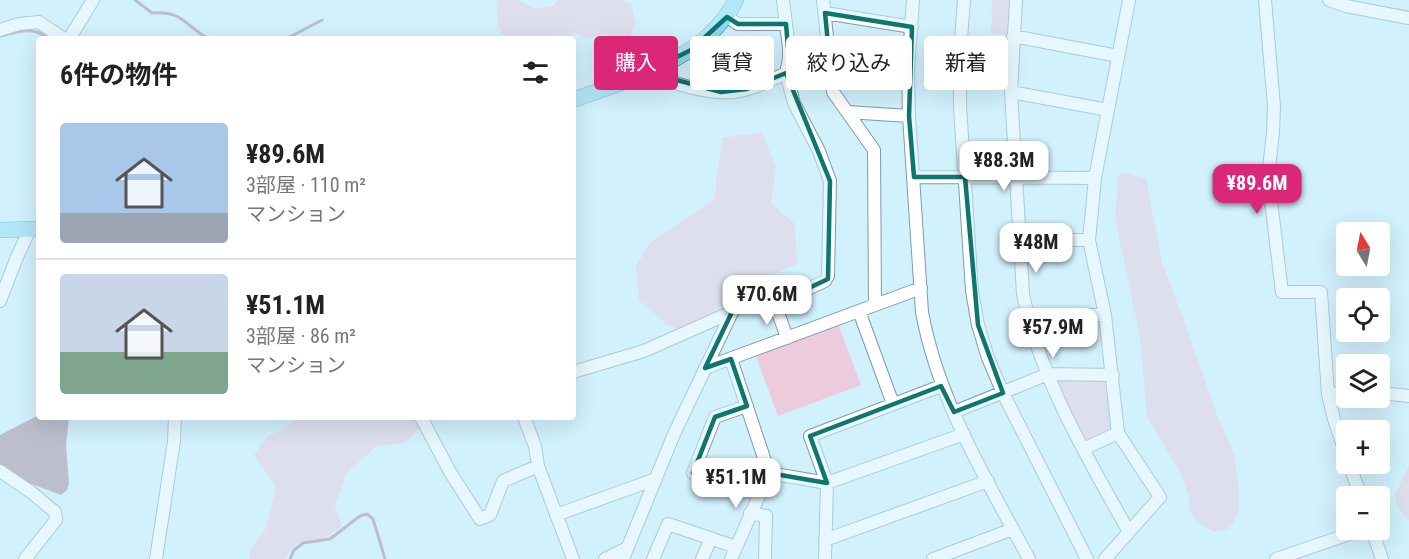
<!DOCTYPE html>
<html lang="ja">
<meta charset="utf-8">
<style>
body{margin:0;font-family:"Roboto Condensed","Noto Sans JP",sans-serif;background:#f2f2f2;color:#222;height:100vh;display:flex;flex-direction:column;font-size:22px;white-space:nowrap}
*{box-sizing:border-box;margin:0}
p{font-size:20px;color:#767676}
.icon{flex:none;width:33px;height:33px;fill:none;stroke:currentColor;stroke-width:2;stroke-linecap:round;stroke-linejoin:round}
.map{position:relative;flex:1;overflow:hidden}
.details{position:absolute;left:36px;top:36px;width:540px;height:384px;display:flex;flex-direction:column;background:#fff;border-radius:6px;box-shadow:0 6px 24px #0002}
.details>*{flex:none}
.banner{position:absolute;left:594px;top:36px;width:570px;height:54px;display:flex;gap:12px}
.needle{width:39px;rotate:350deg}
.tools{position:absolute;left:1336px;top:222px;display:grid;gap:12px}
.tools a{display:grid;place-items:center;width:54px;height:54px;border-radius:6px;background:#fff;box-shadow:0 6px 24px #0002;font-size:30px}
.price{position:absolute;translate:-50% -51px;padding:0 14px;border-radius:12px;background:#fff;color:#222;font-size:20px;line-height:39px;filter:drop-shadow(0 2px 3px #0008)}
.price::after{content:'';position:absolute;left:50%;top:36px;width:18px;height:14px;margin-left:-9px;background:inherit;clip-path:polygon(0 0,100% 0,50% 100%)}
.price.current{background:#db2777;color:#fff}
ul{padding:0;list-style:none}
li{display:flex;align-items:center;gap:18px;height:150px;padding:0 24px}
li+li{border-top:2px solid #e0e0e0}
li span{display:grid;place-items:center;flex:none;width:168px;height:120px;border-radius:6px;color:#555}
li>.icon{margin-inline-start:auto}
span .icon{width:72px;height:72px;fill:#fffc;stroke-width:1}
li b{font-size:26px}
h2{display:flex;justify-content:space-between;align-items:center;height:72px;padding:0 24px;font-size:26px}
.pill{padding:0 21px;border-radius:6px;background:#fff;box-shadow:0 6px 24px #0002;font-size:21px;line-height:54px}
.pill.current{background:#db2777;color:#fff}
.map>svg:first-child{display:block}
.green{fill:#eccbdc}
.water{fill:#a48193}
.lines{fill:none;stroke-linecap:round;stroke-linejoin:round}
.stream{stroke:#a48193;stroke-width:3}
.minor-casing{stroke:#7f9ca7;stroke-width:14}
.major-casing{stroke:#2d839e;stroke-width:16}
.minor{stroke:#fff;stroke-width:12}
.major{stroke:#8edaf2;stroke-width:15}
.marked{fill:none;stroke:#0f766e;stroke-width:4.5;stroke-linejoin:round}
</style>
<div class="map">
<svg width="1409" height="559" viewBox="0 0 1409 559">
<rect width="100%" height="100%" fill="#d1f1fd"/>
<path class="green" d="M 496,0 L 519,0 L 535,9 L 552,6 L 559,0 L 621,0 L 631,3 L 636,22 L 629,38 L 619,42 L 606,34 L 587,38 L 574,33 L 564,39 L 504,39 L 498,25 Z
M 992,0 L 1012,0 L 1009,35 L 991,34 Z
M 762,132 L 776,168 L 771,203 L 795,224 L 797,264 L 740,289 L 715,312 L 680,331 L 666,324 L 639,300 L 636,266 L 649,244 L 714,199 L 722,138 Z
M 1125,172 L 1146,179 L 1162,262 L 1195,351 L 1218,418 L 1234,453 L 1239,488 L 1239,510 L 1234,521 L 1226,530 L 1215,532 L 1203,526 L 1195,518 L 1189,509 L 1189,497 L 1180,472 L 1147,417 L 1140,336 L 1115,219 L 1118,176 Z
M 838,324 L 861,385 L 778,416 L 755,354 Z
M 1058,379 L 1107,379 L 1112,426 L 1111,430 L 1083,443 L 1056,383 Z
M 296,417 L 414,417 L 420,428 L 405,443 L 377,446 L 347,473 L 335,506 L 342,526 L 325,538 L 296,544 L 284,559 L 249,559 L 250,551 L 266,528 L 276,487 L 254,455 L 267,437 L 285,429 Z
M 1409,465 L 1409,521 L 1397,506 L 1395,495 Z"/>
<path class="water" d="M 39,415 L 39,417 L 69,417 L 66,445 L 69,483 L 67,490 L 61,495 L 29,483 L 0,465 L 0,435 Z"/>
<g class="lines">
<path class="stream" d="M 135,0 L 152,13 C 183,10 186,27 209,39
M 0,36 C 18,32 33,25 49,39
M 286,39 L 322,20
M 290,559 L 294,550 L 303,543 L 330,539 L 360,516 L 367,514 L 373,519 L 385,559"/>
<g class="minor-casing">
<path id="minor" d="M 823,0 L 833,92 L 874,150 L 875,305
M 913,0 L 908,70 L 909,116 L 922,312 C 938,401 987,480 1029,559
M 964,0 L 960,52 L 960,106 L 972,291 L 978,325 L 988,358 L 1003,393 L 1087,559
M 1016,0 L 1011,92 L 1023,294 C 1040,379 1087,457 1129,532
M 1265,0 L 1274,106 L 1273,133 L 1268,176 L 1282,292 L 1321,292 L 1328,394 L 1334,419 L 1347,458
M 1329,0 L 1346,6 L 1409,18
M 825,13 L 912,27
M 727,17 L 738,24 L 786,24
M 0,30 L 19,24 L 39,22 L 64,39
M 1013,36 L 1118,56
M 69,39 L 93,0
M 789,59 L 908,70
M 647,72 C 672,83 705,94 733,92 C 752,90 769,81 786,73
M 1011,92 L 1108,110
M 847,112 L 909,116
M 914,177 L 1095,178
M 1019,240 L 1089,240
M 0,301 L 17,257 L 30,229
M 775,304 L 787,338
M 859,311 L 893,404
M 1027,315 L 1105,315
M 731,359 L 769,473 L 827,483 L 964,434
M 705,368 L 921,288
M 573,372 L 644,351 L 725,315 L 730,315
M 1380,393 L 1409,396
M 1328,394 L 1347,393
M 747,406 L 715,417 L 693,473 L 758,494
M 954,412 L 1048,374 L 1113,375
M 421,417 L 450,472 L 480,519 L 490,515 L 503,481 L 538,466
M 524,417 L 535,446 L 538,466 L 573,559
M 1083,449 L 1118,433
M 1349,464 L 1361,496
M 0,471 L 31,492 L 55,512 L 56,520 L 25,559
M 750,513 L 766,516 L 765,559
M 556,515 L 656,479
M 1372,530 L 1382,559
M 825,540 L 988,481
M 156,559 L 174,441 L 175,417
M 605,559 L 627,548
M 623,559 L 674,434 L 735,306 L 775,304 L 825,281 L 828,276 L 830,181 L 819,151 L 794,103 L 786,73 L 789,59 L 789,48 L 783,0
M 653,559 L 668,524 L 736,547
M 702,559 L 711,538
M 731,559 L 769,473
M 825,559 L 827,483 L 810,436 L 941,386
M 933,559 L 1013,529
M 1105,559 L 1160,497 L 1118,433 L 1105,315 L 1089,240 L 1095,178 L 1129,0
M 1276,559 L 1361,530"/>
</g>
<g class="major-casing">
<path id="major" d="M 573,100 C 632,78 705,60 736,0
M 0,230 L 39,229"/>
</g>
<use href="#minor" class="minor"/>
<use href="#major" class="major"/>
</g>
<path d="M0 0H1409V559H0ZM 825,13 L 912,27 L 909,116 L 914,177 L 965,177 L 978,325 L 1003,393 L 954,412 L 941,386 L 810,436 L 827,483 L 769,473 L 758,494 L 693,473 L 715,417 L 747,406 L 731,359 L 705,368 L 734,308 L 775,304 L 828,279 L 830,181 L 786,73 L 747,89 L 721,92 L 647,72 L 691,50 L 727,17 L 738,24 L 786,24 L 789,59 L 830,63 Z" fill="#d1f1fd" fill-opacity=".55" fill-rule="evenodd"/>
<path class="marked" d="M 825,13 L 912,27 L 909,116 L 914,177 L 965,177 L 978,325 L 1003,393 L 954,412 L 941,386 L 810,436 L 827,483 L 769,473 L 758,494 L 693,473 L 715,417 L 747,406 L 731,359 L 705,368 L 734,308 L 775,304 L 828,279 L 830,181 L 786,73 L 747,89 L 721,92 L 647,72 L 691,50 L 727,17 L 738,24 L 786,24 L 789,59 L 830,63 Z"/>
</svg>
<div class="tools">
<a><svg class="needle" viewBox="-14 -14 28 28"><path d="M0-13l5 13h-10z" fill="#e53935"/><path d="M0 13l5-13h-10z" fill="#767676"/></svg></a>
<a><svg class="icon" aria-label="locate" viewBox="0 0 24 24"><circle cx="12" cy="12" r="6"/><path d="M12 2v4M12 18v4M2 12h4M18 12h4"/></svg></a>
<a><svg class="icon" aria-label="layers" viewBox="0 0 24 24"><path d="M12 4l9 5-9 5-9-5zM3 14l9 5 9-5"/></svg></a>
<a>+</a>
<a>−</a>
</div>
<b class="price" style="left:1004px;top:192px">¥88.3M</b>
<b class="price current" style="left:1257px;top:215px">¥89.6M</b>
<b class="price" style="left:1036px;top:274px">¥48M</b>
<b class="price" style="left:767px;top:326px">¥70.6M</b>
<b class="price" style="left:1053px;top:359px">¥57.9M</b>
<b class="price" style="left:736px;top:509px">¥51.1M</b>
<div class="banner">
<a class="pill current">購入</a>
<a class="pill">賃貸</a>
<a class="pill">絞り込み</a>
<a class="pill">新着</a>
</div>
<section class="details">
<h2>6件の物件<svg class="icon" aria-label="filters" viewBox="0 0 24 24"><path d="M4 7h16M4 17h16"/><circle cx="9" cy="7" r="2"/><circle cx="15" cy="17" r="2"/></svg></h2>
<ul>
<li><span style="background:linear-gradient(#a9c7e8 75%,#9aa5b1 0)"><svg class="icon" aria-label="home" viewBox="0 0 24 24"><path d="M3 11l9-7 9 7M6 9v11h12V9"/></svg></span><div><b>¥89.6M</b><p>3部屋 · 110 m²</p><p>マンション</p></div></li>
<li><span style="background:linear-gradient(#c9d6e8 65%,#7fa58c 0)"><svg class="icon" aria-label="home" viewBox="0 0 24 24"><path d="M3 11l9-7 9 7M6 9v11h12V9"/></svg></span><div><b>¥51.1M</b><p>3部屋 · 86 m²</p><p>マンション</p></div></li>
</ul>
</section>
</div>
